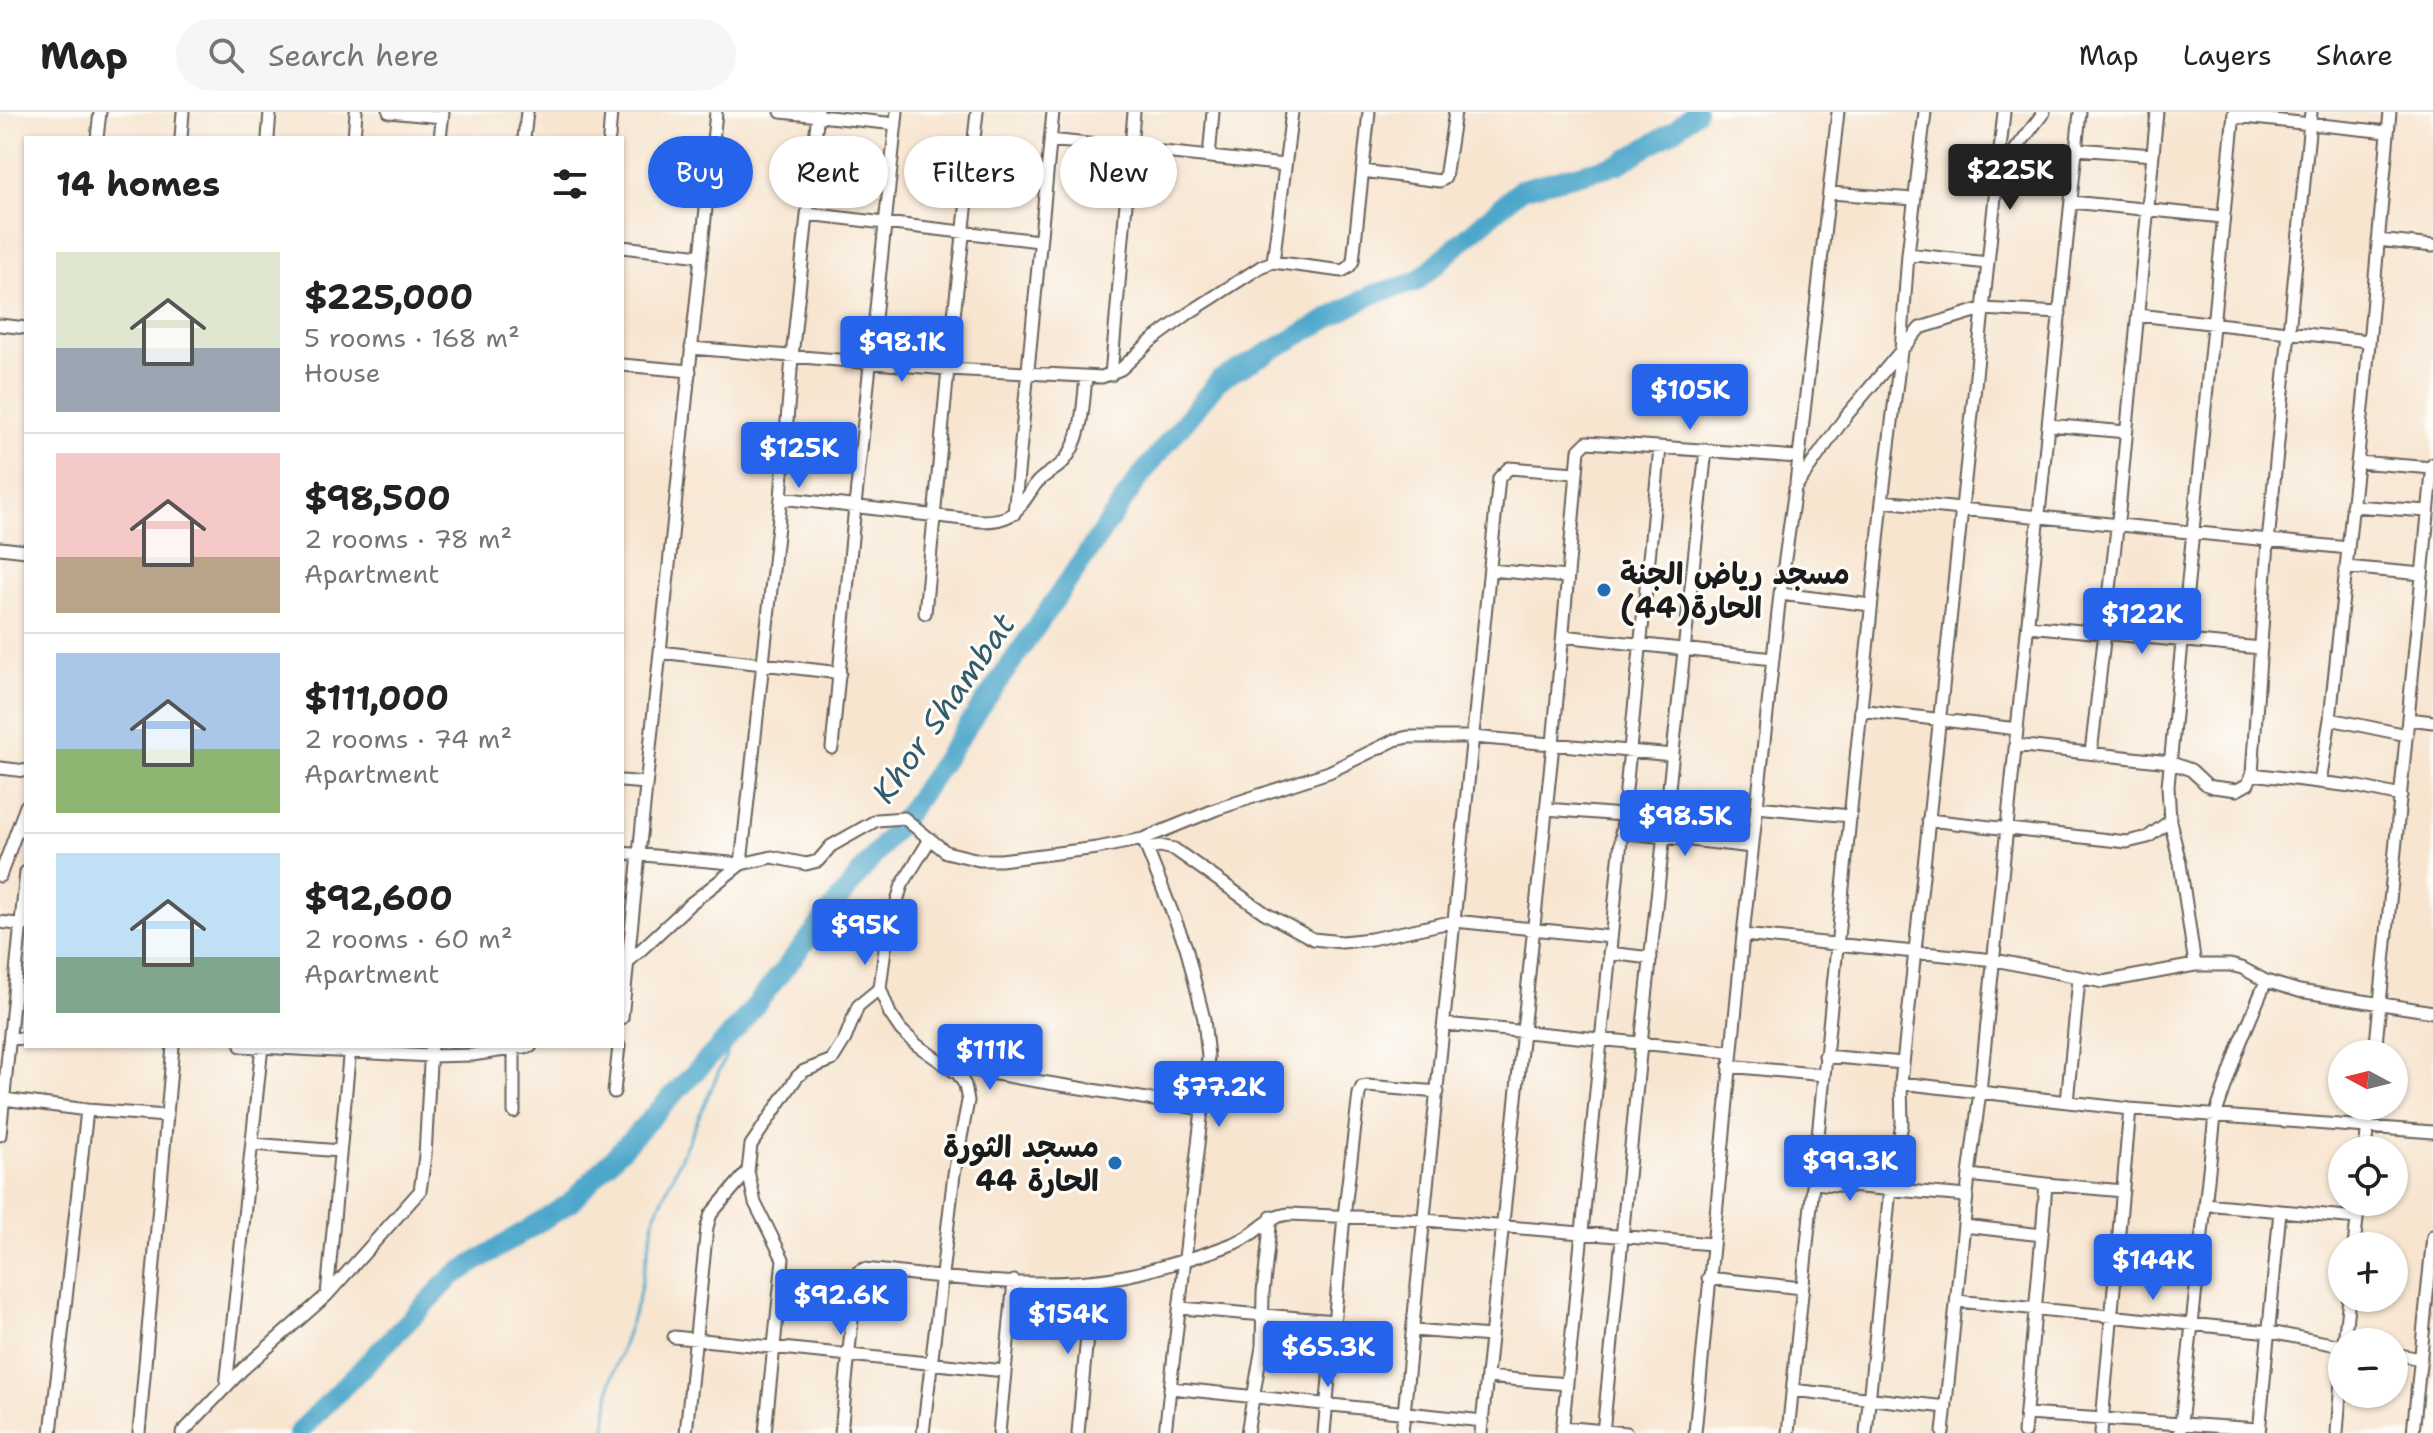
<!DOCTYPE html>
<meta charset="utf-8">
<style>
body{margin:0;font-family:"Shantell Sans","Playpen Sans Arabic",sans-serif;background:#f6f6f6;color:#222;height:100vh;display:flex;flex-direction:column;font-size:30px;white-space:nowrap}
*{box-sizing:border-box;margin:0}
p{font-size:26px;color:#767676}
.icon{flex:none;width:44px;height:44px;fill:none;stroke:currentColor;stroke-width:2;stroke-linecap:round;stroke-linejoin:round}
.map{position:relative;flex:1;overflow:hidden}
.details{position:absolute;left:24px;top:24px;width:600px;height:912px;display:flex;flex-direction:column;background:#fff;border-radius:0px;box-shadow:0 2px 6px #0004}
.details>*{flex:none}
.hud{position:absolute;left:648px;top:24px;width:760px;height:72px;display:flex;gap:16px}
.needle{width:52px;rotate:277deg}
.fabs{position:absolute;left:2328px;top:928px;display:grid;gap:16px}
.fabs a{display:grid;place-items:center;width:80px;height:80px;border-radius:50%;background:#fff;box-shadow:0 2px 6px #0004;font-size:40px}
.price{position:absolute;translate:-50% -68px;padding:0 18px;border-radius:8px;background:#2563eb;color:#fff;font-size:26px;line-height:52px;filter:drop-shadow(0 2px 4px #0008)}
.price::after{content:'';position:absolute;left:50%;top:48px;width:24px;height:18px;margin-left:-12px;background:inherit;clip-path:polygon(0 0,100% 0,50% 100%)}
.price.on{background:#222;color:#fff}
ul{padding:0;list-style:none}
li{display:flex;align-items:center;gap:24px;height:200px;padding:0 32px}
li+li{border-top:2px solid #e0e0e0}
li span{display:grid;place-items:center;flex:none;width:224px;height:160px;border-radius:0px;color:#555}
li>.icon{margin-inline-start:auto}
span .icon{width:96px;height:96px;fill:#fffc;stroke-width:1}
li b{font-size:34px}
h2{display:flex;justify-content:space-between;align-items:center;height:96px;padding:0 32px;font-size:34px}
.chip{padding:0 28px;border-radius:36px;background:#fff;box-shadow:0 2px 6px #0004;font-size:28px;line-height:72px}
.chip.on{background:#2563eb;color:#fff}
header{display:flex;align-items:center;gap:48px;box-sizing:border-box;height:112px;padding:0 40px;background:#fff;border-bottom:2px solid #e0e0e0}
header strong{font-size:38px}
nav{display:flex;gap:44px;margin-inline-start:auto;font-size:28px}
.search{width:560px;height:72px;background:#f6f6f6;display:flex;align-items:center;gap:20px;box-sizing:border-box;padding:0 28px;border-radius:44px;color:#767676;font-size:30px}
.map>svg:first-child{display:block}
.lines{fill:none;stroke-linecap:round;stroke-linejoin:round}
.stream{stroke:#4da7cb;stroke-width:3}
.river{stroke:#4da7cb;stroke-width:20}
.minor-casing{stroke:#69625b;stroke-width:15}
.minor{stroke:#fff;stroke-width:11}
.poi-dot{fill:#1f6fb2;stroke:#fdfcf7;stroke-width:3}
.labels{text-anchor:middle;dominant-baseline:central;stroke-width:6;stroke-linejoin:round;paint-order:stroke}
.poi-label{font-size:30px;font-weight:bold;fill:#1c1c1c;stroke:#fdfcf7;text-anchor:start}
.water-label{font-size:32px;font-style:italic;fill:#325b6b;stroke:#fdfcf7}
</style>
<header>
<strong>Map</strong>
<div class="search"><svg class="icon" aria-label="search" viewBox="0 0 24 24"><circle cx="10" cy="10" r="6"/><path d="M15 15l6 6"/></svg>Search here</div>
<nav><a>Map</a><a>Layers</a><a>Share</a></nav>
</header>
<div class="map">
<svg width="2433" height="1321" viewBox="0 0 2433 1321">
<rect width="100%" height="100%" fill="#fdfcf7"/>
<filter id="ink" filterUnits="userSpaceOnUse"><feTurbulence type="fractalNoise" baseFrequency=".0125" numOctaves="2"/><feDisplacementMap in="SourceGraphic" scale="16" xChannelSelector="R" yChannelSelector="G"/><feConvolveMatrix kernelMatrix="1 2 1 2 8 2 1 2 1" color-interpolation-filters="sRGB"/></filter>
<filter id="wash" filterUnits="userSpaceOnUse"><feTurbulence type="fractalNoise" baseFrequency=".006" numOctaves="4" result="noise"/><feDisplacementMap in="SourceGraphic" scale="32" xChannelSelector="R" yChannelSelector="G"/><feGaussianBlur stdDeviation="1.8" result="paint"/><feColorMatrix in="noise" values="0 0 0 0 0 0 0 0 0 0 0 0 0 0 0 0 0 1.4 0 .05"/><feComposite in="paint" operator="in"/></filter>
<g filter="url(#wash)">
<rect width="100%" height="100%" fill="#f7e5d0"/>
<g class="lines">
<path class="stream" d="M 605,1321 L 611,1269 L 638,1188 L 655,1104 L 739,914"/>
<path class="river" d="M 298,1321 L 453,1164 L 570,1091 L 739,914 L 904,706 L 1142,362 L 1219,268 L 1371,183 L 1416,170 L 1521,77 L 1619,52 L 1675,18 L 1696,0"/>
</g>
</g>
<g filter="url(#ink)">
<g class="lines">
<g class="minor-casing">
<path id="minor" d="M 389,0 L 442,5
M 781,0 L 896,12
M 2080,0 L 1980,980 L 2130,997 L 2433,1020
M 2234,4 L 2388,20
M 97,26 L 100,0
M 181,26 L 183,0
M 268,26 L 270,0
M 354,26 L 356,0
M 440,26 L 443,1
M 524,26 L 527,0
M 609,26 L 611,0
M 1050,28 L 1285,53
M 2077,37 L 2153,43
M 1209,45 L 1213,0
M 1363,59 L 1440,69 L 1445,66 L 1455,0
M 1997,62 L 2044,0
M 1830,81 L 1914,87
M 2071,90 L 2223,105
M 808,102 L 1039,129
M 2378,128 L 2433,134
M 622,135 L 701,144
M 1908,142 L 1987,151
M 1273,150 L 1292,0
M 2138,203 L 2368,229
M 0,213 L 26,216
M 691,236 L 948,257 L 1102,265 L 1121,257 L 1151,229 L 1189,201 L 1262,154 L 1273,150 L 1342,159 L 1349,155 L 1353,149 L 1369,0
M 622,253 L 690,259
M 1111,263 L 1134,0
M 2049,313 L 2126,320
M 2357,350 L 2433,356
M 1796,371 L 1838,0
M 781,386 L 981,409 C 1014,409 1017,399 1035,373 C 1043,362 1056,359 1064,349 C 1083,327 1083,293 1086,265
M 1882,389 L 2348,436
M 2352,394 L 2428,399
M 1014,402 L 1053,0
M 0,436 L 26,439
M 2346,455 L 2422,462
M 1490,458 L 1568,465
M 1780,482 L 1871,493
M 925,501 L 948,257 L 977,0
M 2028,514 L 2261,536
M 1563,524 L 1773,547
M 660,540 L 840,561
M 1860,598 L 2017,617
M 2330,607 L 2407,623
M 2409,607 L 2433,610
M 2015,633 L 2169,650 L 2191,658 L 2207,673 L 2213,675 L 2237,678 L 2248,672 L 2252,662 L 2268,430 L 2311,0
M 832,636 L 855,394 L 897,0
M 2091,641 L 2119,399 L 2157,0
M 0,656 L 26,659
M 2252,662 L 2359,675 L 2401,684
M 622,669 L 646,671
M 2320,670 L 2330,607 L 2364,286 L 2390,0
M 1757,695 L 1850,704
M 1546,697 L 1623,703
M 1928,708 L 2127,730 L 2148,725 L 2170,709
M 1621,720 L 1752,735
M 1143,727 L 1186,835 L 1204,907 L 1208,945 L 1165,1321
M 1147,736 L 1160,734 L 1174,737 L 1265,801 L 1313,827 L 1342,830 L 1371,827 L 1455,809 L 1611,825
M 622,741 L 741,752 L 781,386 L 792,245 L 818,0
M 0,764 L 26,694
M 0,810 L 25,813
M 1743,823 L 1995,848 L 2103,870 L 2195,853 L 2230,853 L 2242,856 L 2266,869 L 2299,879 L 2433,900
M 1609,841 L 1651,846
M 2195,853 L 2180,751 L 2170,709 L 2168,674 L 2234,0
M 622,859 L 628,850 L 690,792 L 741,752 L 772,745 L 806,752 L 818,749 L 831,734 L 877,708 L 904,706 L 946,740 L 979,748 L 1001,748 L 1097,736 L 1143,727 L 1217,697 L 1329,660 L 1395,628 L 1408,625 L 1473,625 L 1673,643
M 622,906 L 716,0
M 1445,912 L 1731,940
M 10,926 L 26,927
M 241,934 L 430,944 L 472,943 L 531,934
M 2375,942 L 2433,352
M 1825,944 L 1903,951
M 950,953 C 1034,972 1119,979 1204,998
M 1729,954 L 1824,963
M 1901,971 L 2004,0
M 614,980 L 619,934
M 4,987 L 87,998 L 166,1004
M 2067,990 L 2079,867
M 514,1000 L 514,934
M 0,1023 L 26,760
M 253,1032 L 340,1039
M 2365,1038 L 2370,994
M 1813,1071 L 1967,1084
M 2046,1072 L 2123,1079
M 2205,1092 L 2357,1106
M 2354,1134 L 2359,1090
M 1708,1166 L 1802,1176
M 327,1183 L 350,935
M 1957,1189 L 2270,1220 L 2342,1234
M 1181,1196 L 1335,1209
M 1413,1218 L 1491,1224
M 674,1225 L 1005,1259
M 2344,1230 L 2349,1186
M 2394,1242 L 2421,1247
M 1487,1265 L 1567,1272
M 226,1275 L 262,934
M 1171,1276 L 1483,1309
M 1792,1278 L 1946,1295
M 2026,1302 L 2259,1317
M 1562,1315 L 1626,1321
M 51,1321 L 87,998
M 139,1321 L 173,934
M 182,1321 L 243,1257 L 327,1183 L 420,1079 L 425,1044 L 431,934
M 686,1321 L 707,1115 L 711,1102 L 748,1059
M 765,1321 L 783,1147 L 755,1091 L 748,1059 L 751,1033 L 797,965 L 804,959 L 832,948 L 845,927 L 858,894 L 880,876
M 841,1321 L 856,1167 L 858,1160 L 864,1157 C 954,1166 1062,1183 1150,1158 C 1179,1150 1209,1142 1237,1130 C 1258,1122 1266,1104 1289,1102 L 1425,1108 L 1712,1132
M 923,1321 L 954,1062 L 968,989 L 965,973 L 958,962 L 917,933 L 901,918 L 890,902 L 880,876 L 887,821 L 902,773 L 929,729
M 999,1321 L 1014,1169
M 1078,1321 L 1092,1170
M 1247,1321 L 1262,1235 L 1263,1181 L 1271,1105
M 1324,1321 L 1344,1104 L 1359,982 L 1362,975 L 1367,974 L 1438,980
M 1402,1321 L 1499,366 L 1509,356 L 1576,361
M 1481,1321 L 1553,632 L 1579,338 L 1587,330 L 1798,345
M 1562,1321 L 1660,336
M 1603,1321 L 1641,932 L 1706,338
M 1695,1321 L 1743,823 L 1780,482 L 1795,376 L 1846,304 L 1920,216 L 1982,197 L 2060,201
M 1788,1321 L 1882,389 L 1901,239 L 1908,142 L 1925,0
M 1866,1321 L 1890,1077 L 1902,1012 L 1901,971 L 1980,980 L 1969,1063 L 2046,1072 L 2042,1123 L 1964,1114
M 1943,1321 L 1969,1063
M 2024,1321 L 2042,1123
M 2101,1321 L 2130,997
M 2180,1321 L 2215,1004 L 2239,934 L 2266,869
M 2259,1321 L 2280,1099
M 2337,1321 L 2342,1256
M 2413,1321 L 2433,1124"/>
</g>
<use href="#minor" class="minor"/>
</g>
</g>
<g class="poi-dot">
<circle cx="1604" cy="478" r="8"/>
<circle cx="1115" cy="1051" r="8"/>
</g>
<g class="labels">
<g class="poi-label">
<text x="1620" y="461">مسجد رياض الجنة<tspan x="1620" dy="34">الحارة(44)</tspan></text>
<text x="1099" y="1034" text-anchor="end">مسجد الثورة<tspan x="1099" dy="34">الحارة 44</tspan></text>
</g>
<g class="water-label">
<text transform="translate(943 596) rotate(-55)">Khor Shambat</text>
</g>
</g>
</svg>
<div class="fabs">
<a><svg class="needle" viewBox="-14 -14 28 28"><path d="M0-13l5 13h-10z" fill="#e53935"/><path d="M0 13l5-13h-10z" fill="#767676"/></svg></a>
<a><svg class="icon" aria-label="locate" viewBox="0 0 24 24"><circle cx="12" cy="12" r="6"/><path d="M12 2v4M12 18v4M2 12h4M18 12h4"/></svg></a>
<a>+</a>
<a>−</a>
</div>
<b class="price on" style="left:2010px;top:100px">$225K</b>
<b class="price" style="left:902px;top:272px">$98.1K</b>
<b class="price" style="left:1690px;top:320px">$105K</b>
<b class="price" style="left:799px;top:378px">$125K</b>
<b class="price" style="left:2142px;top:544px">$122K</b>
<b class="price" style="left:1685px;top:746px">$98.5K</b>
<b class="price" style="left:865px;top:855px">$95K</b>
<b class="price" style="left:990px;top:980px">$111K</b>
<b class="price" style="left:1219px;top:1017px">$77.2K</b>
<b class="price" style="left:1850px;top:1091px">$99.3K</b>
<b class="price" style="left:2153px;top:1190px">$144K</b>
<b class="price" style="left:841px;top:1225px">$92.6K</b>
<b class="price" style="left:1068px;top:1244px">$154K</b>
<b class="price" style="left:1328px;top:1277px">$65.3K</b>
<div class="hud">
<a class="chip on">Buy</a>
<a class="chip">Rent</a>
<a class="chip">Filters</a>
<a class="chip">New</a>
</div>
<section class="details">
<h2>14 homes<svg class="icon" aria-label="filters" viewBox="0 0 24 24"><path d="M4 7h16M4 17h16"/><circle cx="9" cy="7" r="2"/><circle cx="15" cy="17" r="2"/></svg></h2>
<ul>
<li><span style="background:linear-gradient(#dfe7d0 60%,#9aa5b1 0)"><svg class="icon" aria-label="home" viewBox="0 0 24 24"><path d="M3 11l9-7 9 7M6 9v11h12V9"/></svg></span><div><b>$225,000</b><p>5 rooms · 168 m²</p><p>House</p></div></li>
<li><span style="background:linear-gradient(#f6c9c9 65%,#b9a48a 0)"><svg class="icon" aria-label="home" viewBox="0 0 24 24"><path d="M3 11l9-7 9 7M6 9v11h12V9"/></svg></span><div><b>$98,500</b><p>2 rooms · 78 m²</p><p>Apartment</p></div></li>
<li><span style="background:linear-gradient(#a9c7e8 60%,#8fb573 0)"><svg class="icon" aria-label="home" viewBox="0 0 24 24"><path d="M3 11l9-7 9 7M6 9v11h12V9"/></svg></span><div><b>$111,000</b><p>2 rooms · 74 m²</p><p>Apartment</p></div></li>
<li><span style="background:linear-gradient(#bfe0f5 65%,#7fa58c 0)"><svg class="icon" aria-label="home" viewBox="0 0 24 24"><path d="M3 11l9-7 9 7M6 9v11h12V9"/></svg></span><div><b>$92,600</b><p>2 rooms · 60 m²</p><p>Apartment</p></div></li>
</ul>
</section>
</div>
